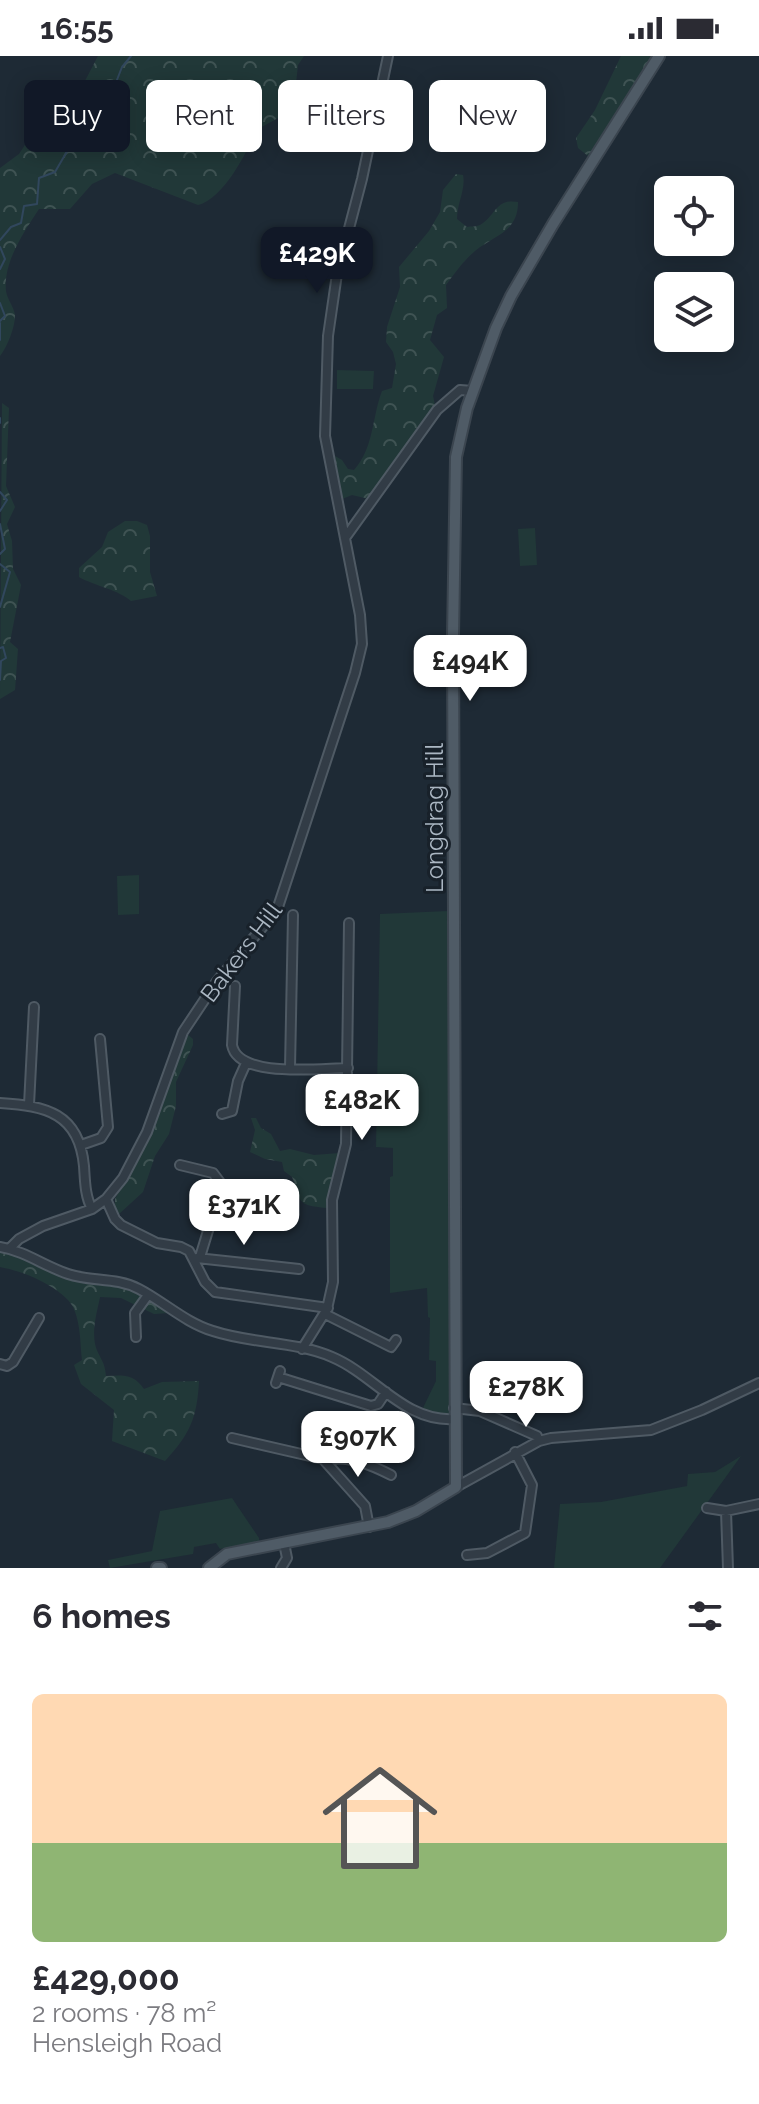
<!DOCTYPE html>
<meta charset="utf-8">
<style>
body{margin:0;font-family:Raleway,sans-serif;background:#f2f2f3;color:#2b2b33;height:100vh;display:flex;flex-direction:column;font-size:30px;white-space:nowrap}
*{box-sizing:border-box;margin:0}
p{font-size:26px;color:#7c7c81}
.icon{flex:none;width:44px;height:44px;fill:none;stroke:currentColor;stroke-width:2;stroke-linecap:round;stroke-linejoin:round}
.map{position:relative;height:1512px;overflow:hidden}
.drawer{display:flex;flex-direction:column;background:#fff;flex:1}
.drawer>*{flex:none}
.banner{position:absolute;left:24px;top:24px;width:712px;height:72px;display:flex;gap:16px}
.tools{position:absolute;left:654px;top:120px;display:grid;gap:16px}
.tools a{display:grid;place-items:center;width:80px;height:80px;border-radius:12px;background:#fff;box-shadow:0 4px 20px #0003;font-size:40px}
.price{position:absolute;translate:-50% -68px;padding:0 18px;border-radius:16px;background:#fff;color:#222;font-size:26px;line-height:52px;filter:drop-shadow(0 2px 4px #0008)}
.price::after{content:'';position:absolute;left:50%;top:48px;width:24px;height:18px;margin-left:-12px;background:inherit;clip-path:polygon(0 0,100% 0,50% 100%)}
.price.on{background:#111827;color:#fff}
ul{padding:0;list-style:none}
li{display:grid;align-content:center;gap:16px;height:424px;padding:0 32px}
li span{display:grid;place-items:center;height:248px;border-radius:12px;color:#555}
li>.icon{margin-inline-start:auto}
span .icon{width:144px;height:144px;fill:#fffc;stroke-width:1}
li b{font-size:34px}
h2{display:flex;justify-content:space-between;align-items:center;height:96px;padding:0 32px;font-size:34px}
.chip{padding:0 28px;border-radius:12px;background:#fff;box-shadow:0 4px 20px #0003;font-size:28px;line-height:72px}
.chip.on{background:#111827;color:#fff}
.status{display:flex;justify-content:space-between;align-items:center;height:56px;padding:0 40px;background:#fff;direction:ltr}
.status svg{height:22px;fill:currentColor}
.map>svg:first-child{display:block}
.green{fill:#213838}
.forest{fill:url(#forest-crowns)}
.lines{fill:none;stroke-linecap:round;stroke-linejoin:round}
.stream{stroke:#31475d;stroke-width:2}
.minor-casing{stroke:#4f5a64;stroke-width:12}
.major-casing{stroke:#3b454f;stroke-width:14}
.minor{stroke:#323c46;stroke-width:8}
.major{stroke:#4f5b66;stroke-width:10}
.labels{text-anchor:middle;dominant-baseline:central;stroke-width:6;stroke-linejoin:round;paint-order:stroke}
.street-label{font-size:24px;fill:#abb7c3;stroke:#18212a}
</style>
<div class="status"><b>16:55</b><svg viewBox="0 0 49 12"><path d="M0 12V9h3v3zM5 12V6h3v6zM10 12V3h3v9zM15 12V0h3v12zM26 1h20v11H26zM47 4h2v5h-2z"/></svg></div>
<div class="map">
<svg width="759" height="1512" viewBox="0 0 759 1512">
<defs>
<pattern id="forest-crowns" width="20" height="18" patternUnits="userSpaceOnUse" patternTransform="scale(2)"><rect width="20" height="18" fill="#213838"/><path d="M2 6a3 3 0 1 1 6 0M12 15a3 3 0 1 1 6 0" fill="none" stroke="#3f5353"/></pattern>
</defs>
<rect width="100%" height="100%" fill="#1e2a35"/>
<path class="green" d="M 337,314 L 374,315 L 373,333 L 337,333 Z
M 535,472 L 537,509 L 520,510 L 518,473 Z
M 139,819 L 139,858 L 118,859 L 117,820 Z
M 448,855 L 453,1217 L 450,1354 L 449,1361 L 441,1362 L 422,1354 L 436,1325 L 436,1305 L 429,1304 L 430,1262 L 428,1261 L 427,1232 L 390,1237 L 390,1121 L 393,1120 L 393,1092 L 376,1091 L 380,858 Z
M 741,1400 L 660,1512 L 554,1512 L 560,1448 L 601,1446 L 687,1430 L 688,1418 L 715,1416 Z
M 232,1442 L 259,1482 L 259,1486 L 220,1493 L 216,1487 L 194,1491 L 193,1498 L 110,1512 L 108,1504 L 152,1495 L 160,1455 Z"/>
<path class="forest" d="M 98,0 L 304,0 L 298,9 L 293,54 L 256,74 C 247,97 223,143 198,149 L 115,117 L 92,128 L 70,153 L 39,153 C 24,176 3,206 6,235 C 7,243 14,251 15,259 C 15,272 7,291 0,300 L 0,112 L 19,98 L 40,66 L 74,46 Z
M 621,0 L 652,0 L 605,78 L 588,100 L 578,92 L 576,82 L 595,54 Z
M 456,118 L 463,119 C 466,133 457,147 457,163 L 467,171 C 471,170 476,171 480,169 C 496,160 495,142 518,146 C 518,176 495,179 475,195 C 464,204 455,217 446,229 L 447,252 L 437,259 L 430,284 L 444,301 L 433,340 L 435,349 L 369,443 L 352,439 L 342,443 L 335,400 L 342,404 L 348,413 L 354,414 C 374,392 372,361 382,335 L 392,332 L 396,308 L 393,296 L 386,286 L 387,271 L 400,231 L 399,211 L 429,175 L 440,156 L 443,134 Z
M 2,347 L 9,352 L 6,430 L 15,451 L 7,468 L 12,485 L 13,513 L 21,529 L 10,586 L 18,593 L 15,634 L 0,643 Z
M 125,465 L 137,465 L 147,469 L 150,480 L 150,516 L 157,540 L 131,545 C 119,534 95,530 79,521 L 79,512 L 102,491 L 108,476 Z
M 187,978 L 193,983 L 193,989 L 176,1026 L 176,1050 L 169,1078 L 155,1100 L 143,1136 L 119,1158 L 115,1152 L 115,1143 L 153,1075 Z
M 251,1062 L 256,1062 L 261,1072 L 271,1078 L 280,1095 L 290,1093 L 314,1099 L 340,1097 L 331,1125 L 327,1152 C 295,1149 302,1146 292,1121 L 284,1115 L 282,1106 L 265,1103 L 250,1096 L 255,1074 Z
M 0,1193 L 58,1217 L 115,1226 L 135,1234 L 169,1257 L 154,1258 L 121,1242 L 100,1241 C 97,1256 92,1272 95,1288 C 98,1301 105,1304 106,1320 C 123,1319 134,1318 144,1333 L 162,1326 L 199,1325 C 197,1362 190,1378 165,1405 L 112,1385 L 114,1354 L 81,1328 L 74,1309 L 82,1304 C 80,1286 81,1258 68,1244 C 52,1227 22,1215 0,1211 Z"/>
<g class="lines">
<path class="stream" d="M 0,184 L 11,171 L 21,167 L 24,150 L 37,148 L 39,122 L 55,116 L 69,92 L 108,47 L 122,11 L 131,0
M 0,191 L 5,203 L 0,213
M 0,247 L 5,260 L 0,265
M 0,267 L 0,284
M 0,362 L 0,367
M 0,436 L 7,444 L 0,455
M 0,468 L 5,493 L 0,498
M 0,508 L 10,516 L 0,551
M 0,592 L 3,591 L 6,602 L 1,605 L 0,624"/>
<g class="minor-casing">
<path id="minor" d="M 345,482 L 437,354 L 460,334 L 473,335
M 235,930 L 232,989 C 238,1023 321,1012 348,1012
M 290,1012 L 293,859
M 0,1047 C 46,1050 79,1057 84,1110 C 85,1125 85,1140 92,1153
M 29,1049 L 34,951
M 222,1058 L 232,1055 L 238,1025 L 246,1007
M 81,1089 L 101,1082 L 108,1071 L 100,983
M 180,1109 L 213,1117 L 222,1129 L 200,1201
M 106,1143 L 115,1163 L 121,1169 L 157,1187 L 181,1191 L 189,1195 L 205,1226 L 215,1236 L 328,1252
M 0,1191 C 25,1195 44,1210 68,1218 C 92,1226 116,1221 139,1233 C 164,1246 186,1267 213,1275 C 252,1288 295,1285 332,1301 C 375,1319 405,1367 455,1363
M 10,1192 L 19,1183 L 43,1170 L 92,1153 L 106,1143 L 123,1122 L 147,1076 L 183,976 L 217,925 L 277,854 L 355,617 L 362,588 L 360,559 L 325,380 L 328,280 L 337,218 L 362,123 L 388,0
M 197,1202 L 299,1213
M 325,1258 L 391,1291 L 396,1284
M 136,1281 L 135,1257 L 148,1239
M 302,1293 L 327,1253 L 333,1226 L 332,1144 L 346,1088 L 349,867
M 0,1308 L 7,1310 L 13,1306 L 39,1262
M 278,1321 L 371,1350 L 378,1348 L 386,1336
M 276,1327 L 280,1315
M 454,1352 L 480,1355 L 537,1380 L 539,1385
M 232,1382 L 323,1403 L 365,1450 L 369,1471
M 325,1405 C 344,1397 374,1410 391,1419
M 456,1431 L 539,1385 L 551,1382 L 651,1374 L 702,1354 L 759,1327
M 707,1452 L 726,1455 L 759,1448
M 726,1455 L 728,1512
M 467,1499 L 487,1497 L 525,1477 L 532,1429 L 515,1396
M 281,1512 L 287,1502 L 284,1487"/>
</g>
<g class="major-casing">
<path id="major" d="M 157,1512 L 161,1512
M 209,1512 L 227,1498 L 388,1466 L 416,1455 L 456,1431 L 453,580 L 456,401 L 467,352 L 496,272 L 511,240 L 553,168 L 659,0"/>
</g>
<use href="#minor" class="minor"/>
<use href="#major" class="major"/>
</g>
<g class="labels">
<g class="street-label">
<text transform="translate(434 762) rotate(-90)">Longdrag Hill</text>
<text transform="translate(241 896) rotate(-53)">Bakers Hill</text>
</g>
</g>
</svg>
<div class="tools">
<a><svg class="icon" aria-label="locate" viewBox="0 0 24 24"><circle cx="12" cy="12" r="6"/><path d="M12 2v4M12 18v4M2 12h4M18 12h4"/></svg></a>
<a><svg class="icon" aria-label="layers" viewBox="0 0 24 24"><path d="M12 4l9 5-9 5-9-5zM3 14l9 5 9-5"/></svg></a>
</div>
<b class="price on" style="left:317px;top:239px">£429K</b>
<b class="price" style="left:470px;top:647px">£494K</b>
<b class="price" style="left:362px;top:1086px">£482K</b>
<b class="price" style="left:244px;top:1191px">£371K</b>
<b class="price" style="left:526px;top:1373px">£278K</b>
<b class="price" style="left:358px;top:1423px">£907K</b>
<div class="banner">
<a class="chip on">Buy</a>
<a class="chip">Rent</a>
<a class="chip">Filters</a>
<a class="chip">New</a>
</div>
</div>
<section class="drawer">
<h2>6 homes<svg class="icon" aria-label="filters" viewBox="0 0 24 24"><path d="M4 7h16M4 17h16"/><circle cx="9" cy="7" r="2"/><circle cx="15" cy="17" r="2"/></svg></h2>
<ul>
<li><span style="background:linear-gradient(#ffd9b3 60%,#8fb573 0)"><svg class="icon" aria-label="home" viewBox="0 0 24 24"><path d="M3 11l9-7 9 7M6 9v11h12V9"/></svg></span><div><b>£429,000</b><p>2 rooms · 78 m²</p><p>Hensleigh Road</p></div></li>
</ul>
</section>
